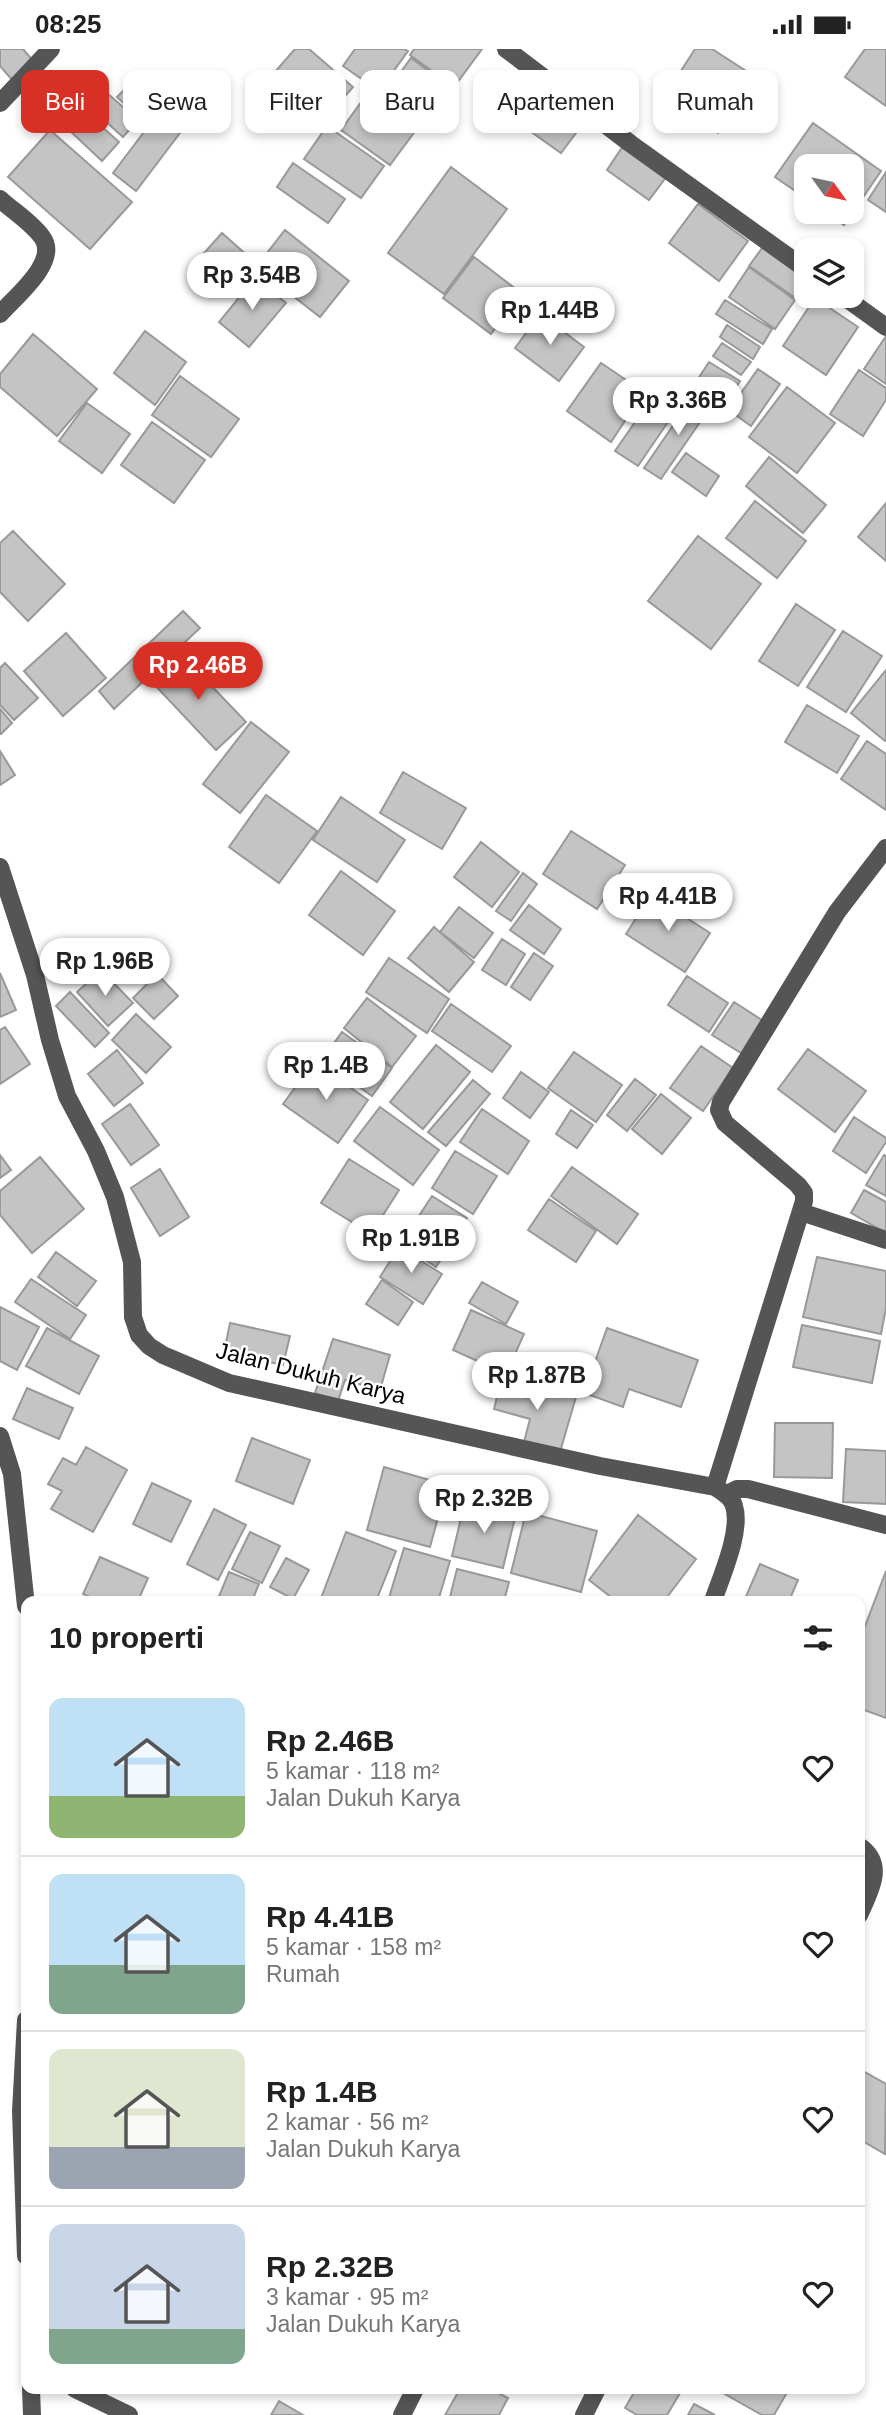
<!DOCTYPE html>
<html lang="id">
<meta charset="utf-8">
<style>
body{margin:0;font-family:Arial,sans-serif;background:#f6f6f6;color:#222;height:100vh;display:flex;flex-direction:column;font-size:26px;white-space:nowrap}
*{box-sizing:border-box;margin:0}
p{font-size:23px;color:#767676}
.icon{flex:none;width:38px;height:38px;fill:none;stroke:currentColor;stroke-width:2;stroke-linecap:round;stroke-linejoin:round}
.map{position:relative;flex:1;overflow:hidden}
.panel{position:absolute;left:21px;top:1547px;width:844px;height:798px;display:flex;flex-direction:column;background:#fff;border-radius:14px;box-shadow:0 4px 10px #0003}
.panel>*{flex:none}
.banner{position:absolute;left:21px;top:21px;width:845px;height:63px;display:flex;gap:14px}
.needle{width:46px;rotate:123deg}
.fabs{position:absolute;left:794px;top:105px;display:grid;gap:14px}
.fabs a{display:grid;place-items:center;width:70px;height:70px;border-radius:14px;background:#fff;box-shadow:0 4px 10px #0003;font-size:35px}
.price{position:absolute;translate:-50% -60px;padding:0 16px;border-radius:24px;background:#fff;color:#222;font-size:23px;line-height:46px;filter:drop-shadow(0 2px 4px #0008)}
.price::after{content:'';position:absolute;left:50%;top:42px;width:21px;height:16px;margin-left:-10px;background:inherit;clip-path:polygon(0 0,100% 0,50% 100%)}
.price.selected{background:#d93025;color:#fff}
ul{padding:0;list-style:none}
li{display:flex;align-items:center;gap:21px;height:175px;padding:0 28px}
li+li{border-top:2px solid #e0e0e0}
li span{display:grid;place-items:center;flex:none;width:196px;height:140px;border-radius:14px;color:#555}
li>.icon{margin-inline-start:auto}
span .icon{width:84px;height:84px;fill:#fffc;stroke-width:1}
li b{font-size:30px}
h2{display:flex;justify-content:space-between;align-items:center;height:84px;padding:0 28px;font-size:30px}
.tag{padding:0 24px;border-radius:14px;background:#fff;box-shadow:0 4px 10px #0003;font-size:24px;line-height:63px}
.tag.selected{background:#d93025;color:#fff}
.status{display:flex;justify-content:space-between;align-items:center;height:49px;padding:0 35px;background:#fff;direction:ltr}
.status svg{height:19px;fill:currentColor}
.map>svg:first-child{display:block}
.building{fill:#c4c4c4;stroke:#999;stroke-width:2}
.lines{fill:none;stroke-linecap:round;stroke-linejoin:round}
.minor{stroke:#555;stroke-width:18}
.labels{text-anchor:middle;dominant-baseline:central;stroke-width:5;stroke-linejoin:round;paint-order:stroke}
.street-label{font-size:23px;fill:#000;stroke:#fff}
</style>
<div class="status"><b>08:25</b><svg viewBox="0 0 49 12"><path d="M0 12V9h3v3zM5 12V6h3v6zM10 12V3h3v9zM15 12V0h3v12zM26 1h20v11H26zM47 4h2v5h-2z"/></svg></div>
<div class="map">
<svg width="886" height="2366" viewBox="0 0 886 2366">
<rect width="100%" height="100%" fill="#fff"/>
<path class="building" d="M 0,0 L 23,0 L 34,13 L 13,32 L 0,17 Z
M 295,0 L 309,0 L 353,38 L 319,77 L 267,32 Z
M 355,0 L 404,0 L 408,2 L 379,42 L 343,17 Z
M 414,0 L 482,0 L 454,38 L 410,6 Z
M 695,0 L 712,0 L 754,27 L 718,84 L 663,50 Z
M 865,0 L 886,0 L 886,57 L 845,28 Z
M 411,9 L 449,37 L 421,76 L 383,48 Z
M 129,36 L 156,61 L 144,73 L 117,48 Z
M 99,37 L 138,71 L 123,88 L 85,54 Z
M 537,38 L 585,72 L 561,104 L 513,70 Z
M 367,45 L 416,81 L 390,116 L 341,81 Z
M 68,47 L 119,93 L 102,112 L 52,65 Z
M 160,62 L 183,80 L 136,142 L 113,124 Z
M 813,74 L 881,122 L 844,176 L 825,163 L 852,163 L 852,117 L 807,117 L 807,150 L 775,128 Z
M 327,77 L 384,117 L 361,149 L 304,110 Z
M 50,81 L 132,153 L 90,200 L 8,128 Z
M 623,97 L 667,127 L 649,151 L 607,121 Z
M 293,114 L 345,150 L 328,174 L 277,138 Z
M 451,118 L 507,160 L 444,245 L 388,204 Z
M 886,123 L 886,163 L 868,151 Z
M 698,155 L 748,192 L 719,232 L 669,194 Z
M 285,181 L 349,232 L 320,268 L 256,218 Z
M 222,184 L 249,208 L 215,246 L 188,222 Z
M 765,195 L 807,229 L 794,248 L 749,217 Z
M 474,208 L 521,244 L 491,285 L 443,249 Z
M 749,218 L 795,251 L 775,280 L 729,248 Z
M 255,229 L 286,254 L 249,298 L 219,273 Z
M 815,249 L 858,278 L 826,326 L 783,297 Z
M 725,251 L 772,280 L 763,295 L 716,265 Z
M 540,265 L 584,298 L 559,332 L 515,299 Z
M 727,276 L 760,298 L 753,310 L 720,288 Z
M 145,282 L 186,313 L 155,356 L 114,324 Z
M 33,285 L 97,340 L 57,387 L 0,338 L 0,325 Z
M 886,287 L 886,335 L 864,320 Z
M 722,294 L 751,313 L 741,326 L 713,307 Z
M 709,313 L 740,332 L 725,356 L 694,336 Z
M 601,314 L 644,343 L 611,393 L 567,362 Z
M 758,320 L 780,335 L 751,377 L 729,361 Z
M 859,321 L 886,339 L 886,351 L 863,387 L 830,365 Z
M 180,327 L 239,370 L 211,408 L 152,366 Z
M 663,333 L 685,348 L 638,417 L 615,402 Z
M 787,338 L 835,374 L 797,424 L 749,388 Z
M 694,346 L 711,357 L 661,430 L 644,419 Z
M 87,354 L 130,385 L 102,424 L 59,392 Z
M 152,373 L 205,411 L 174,454 L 121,416 Z
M 686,404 L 719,427 L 706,447 L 672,423 Z
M 769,408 L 826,456 L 803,484 L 746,437 Z
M 755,452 L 806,492 L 777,529 L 726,489 Z
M 886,454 L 886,512 L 858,488 Z
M 13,482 L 65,535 L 28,572 L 0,543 L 0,494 Z
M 698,487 L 761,535 L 711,600 L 648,552 Z
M 796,555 L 835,581 L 798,637 L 759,612 Z
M 183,562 L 200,579 L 114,660 L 99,642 Z
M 843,582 L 882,607 L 846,663 L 807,638 Z
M 66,584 L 106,629 L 63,667 L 24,622 Z
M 180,604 L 246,673 L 216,701 L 151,632 Z
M 5,614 L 38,649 L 14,671 L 0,656 L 0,619 Z
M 886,621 L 886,691 L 885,692 L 851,664 Z
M 807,656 L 859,687 L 837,724 L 785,693 Z
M 0,660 L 12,674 L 1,685 L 0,685 Z
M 251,673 L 289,703 L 240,764 L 203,735 Z
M 867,692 L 886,705 L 886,761 L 841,730 Z
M 0,702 L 15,726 L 0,736 Z
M 403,723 L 466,759 L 442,800 L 380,764 Z
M 266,746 L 317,782 L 279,834 L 229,798 Z
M 341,748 L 405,791 L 377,833 L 313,791 Z
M 571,782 L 625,816 L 597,860 L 543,825 Z
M 481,793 L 519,823 L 492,858 L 454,828 Z
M 341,822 L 395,862 L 363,906 L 309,866 Z
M 523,824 L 537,835 L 511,872 L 496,862 Z
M 651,846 L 710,884 L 685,923 L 626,885 Z
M 529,856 L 561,880 L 544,905 L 510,881 Z
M 459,858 L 493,884 L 474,909 L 440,883 Z
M 434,878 L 474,913 L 449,943 L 408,909 Z
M 502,890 L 525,905 L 506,936 L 482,921 Z
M 534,904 L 553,917 L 530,951 L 511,938 Z
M 389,909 L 449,950 L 427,984 L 366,943 Z
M 101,921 L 133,954 L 108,977 L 77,943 Z
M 0,924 L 16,961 L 0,968 Z
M 157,925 L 178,947 L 154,970 L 133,949 Z
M 687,927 L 728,954 L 709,983 L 668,956 Z
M 70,943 L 109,984 L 95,998 L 56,957 Z
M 367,949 L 416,987 L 392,1018 L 344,979 Z
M 734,953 L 765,973 L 744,1006 L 712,986 Z
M 451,955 L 511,997 L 492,1023 L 432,982 Z
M 136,965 L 171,998 L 146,1024 L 112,991 Z
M 5,978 L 30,1015 L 0,1035 L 0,981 Z
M 342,983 L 392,1019 L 372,1047 L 322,1011 Z
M 436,996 L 470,1023 L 423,1080 L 390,1053 Z
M 701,997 L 733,1019 L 703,1062 L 670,1039 Z
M 808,1000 L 866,1042 L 835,1083 L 778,1040 Z
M 117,1001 L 143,1034 L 114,1057 L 88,1025 Z
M 574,1003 L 622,1036 L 596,1073 L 548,1039 Z
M 314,1013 L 368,1051 L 338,1094 L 283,1055 Z
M 521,1023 L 549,1043 L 530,1069 L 503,1049 Z
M 635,1030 L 656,1046 L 627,1082 L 607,1066 Z
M 473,1031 L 490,1045 L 446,1097 L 428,1083 Z
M 661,1045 L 691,1069 L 662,1105 L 632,1080 Z
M 130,1055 L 159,1096 L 131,1116 L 102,1075 Z
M 380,1058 L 439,1101 L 413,1136 L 354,1092 Z
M 482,1060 L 529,1092 L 508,1125 L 460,1093 Z
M 571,1061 L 593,1076 L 577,1099 L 556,1085 Z
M 854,1068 L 886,1089 L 886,1093 L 866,1124 L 833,1102 Z
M 455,1102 L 497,1127 L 473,1165 L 432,1139 Z
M 0,1106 L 11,1121 L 0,1129 Z
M 884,1106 L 886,1107 L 886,1147 L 866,1136 Z
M 40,1108 L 84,1160 L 32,1204 L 0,1166 L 0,1142 Z
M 349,1110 L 399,1141 L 371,1185 L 321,1154 Z
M 572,1118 L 638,1165 L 617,1195 L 551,1147 Z
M 160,1120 L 189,1168 L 160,1187 L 131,1139 Z
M 864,1141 L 886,1153 L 886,1184 L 851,1164 Z
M 432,1147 L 467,1169 L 436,1218 L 401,1194 Z
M 549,1150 L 596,1182 L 576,1213 L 528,1181 Z
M 399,1198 L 442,1225 L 423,1255 L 380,1228 Z
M 56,1203 L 96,1232 L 77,1257 L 38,1228 Z
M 817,1208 L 886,1222 L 886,1259 L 881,1285 L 803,1268 Z
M 31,1230 L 86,1266 L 70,1290 L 15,1253 Z
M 382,1231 L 413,1253 L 398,1276 L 366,1255 Z
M 482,1233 L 518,1253 L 506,1275 L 469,1254 Z
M 0,1258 L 39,1278 L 17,1321 L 0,1312 Z
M 471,1261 L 524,1285 L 506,1325 L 453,1301 Z
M 230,1274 L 290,1287 L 283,1316 L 224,1303 Z
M 802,1276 L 880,1292 L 872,1334 L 793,1318 Z
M 47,1279 L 99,1307 L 79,1345 L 26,1317 Z
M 607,1279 L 698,1311 L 681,1358 L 629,1340 L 623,1358 L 584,1344 Z
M 333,1290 L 390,1306 L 380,1341 L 345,1331 L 338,1352 L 315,1344 Z
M 502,1328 L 576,1348 L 560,1403 L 524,1393 L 530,1370 L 494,1360 Z
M 27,1339 L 73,1359 L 59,1390 L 13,1370 Z
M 775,1374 L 833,1374 L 832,1429 L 774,1428 Z
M 252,1389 L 310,1411 L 293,1455 L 236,1432 Z
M 86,1398 L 127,1421 L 93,1483 L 51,1460 L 62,1442 L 48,1435 L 63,1409 L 76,1416 Z
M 846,1400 L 886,1402 L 886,1455 L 843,1453 Z
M 384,1418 L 447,1436 L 430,1498 L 367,1481 Z
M 152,1434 L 191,1452 L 171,1493 L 133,1475 Z
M 465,1452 L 516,1464 L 503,1519 L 452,1507 Z
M 214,1460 L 246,1476 L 218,1531 L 187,1515 Z
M 526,1463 L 597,1482 L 581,1543 L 511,1524 Z
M 638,1466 L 696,1510 L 664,1552 L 616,1552 L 589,1531 Z
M 250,1483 L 280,1497 L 262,1534 L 232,1520 Z
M 346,1483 L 396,1502 L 376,1552 L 320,1552 Z
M 404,1499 L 450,1512 L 438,1552 L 388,1552 Z
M 100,1508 L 148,1529 L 138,1552 L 99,1552 L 83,1545 Z
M 286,1509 L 309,1521 L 293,1550 L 270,1538 Z
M 760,1515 L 798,1531 L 789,1552 L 744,1552 Z
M 457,1520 L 509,1533 L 504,1552 L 449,1552 Z
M 886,1522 L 886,1669 L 859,1659 L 859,1593 Z
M 229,1523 L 259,1535 L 252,1552 L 217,1552 Z
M 863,2022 L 886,2035 L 885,2105 L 859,2090 L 859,2028 Z
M 460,2340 L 490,2340 L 508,2349 L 499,2366 L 445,2366 Z
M 636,2340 L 673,2340 L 680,2344 L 667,2366 L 637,2366 L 625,2359 Z
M 716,2340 L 789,2340 L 774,2366 L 762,2366 Z
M 279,2352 L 303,2366 L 271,2366 Z
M 694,2355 L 715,2366 L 688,2366 Z"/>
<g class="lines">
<path class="minor" d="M 506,0 L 631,95 L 807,221
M 0,54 L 51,0
M 0,150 C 13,162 31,173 42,188 C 60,212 16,247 0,265
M 843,247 L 886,278
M 0,818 L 35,926 L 50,991 L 67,1047 L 96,1102 L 115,1148 L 132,1213 L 133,1268 L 139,1286 L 149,1297 L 163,1306 L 229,1334 L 600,1417 L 715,1438 C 723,1443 732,1448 734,1457 C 742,1482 721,1528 713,1552
M 801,1163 L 886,1191
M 0,1387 L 12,1425 L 26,1557
M 715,1438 L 804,1152 L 804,1144 L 798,1136 L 725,1074 L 719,1061 L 721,1053 L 837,863 L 886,799
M 727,1445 L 737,1440 L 748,1440 L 886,1476
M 859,1797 C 886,1815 870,1842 859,1866
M 26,1971 L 21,2062 L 26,2207
M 31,2340 L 32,2366
M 75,2340 L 129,2366
M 402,2366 L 415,2340
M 584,2366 L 597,2340"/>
</g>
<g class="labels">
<g class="street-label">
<text transform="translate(311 1324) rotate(14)">Jalan Dukuh Karya</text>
</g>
</g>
</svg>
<div class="fabs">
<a><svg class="needle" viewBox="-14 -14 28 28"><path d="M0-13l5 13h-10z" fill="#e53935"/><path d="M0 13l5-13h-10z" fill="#767676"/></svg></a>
<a><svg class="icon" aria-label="layers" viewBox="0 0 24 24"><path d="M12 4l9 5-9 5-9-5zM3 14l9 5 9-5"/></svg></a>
</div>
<b class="price" style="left:252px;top:263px">Rp 3.54B</b>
<b class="price" style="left:550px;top:298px">Rp 1.44B</b>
<b class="price" style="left:678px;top:388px">Rp 3.36B</b>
<b class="price selected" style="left:198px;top:653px">Rp 2.46B</b>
<b class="price" style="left:668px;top:884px">Rp 4.41B</b>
<b class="price" style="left:105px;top:949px">Rp 1.96B</b>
<b class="price" style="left:326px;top:1053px">Rp 1.4B</b>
<b class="price" style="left:411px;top:1226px">Rp 1.91B</b>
<b class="price" style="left:537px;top:1363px">Rp 1.87B</b>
<b class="price" style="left:484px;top:1486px">Rp 2.32B</b>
<div class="banner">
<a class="tag selected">Beli</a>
<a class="tag">Sewa</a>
<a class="tag">Filter</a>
<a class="tag">Baru</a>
<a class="tag">Apartemen</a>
<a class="tag">Rumah</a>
</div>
<section class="panel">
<h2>10 properti<svg class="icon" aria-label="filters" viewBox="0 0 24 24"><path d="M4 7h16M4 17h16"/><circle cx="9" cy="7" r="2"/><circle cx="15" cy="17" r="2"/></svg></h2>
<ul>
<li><span style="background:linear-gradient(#bfe0f5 70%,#8fb573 0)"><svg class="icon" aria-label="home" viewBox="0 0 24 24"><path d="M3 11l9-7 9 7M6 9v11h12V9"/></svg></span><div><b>Rp 2.46B</b><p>5 kamar · 118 m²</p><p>Jalan Dukuh Karya</p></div><svg class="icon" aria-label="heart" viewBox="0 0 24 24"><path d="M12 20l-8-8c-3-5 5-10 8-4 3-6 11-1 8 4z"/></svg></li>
<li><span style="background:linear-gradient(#bfe0f5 65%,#7fa58c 0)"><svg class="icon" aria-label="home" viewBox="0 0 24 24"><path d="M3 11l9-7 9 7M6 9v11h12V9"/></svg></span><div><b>Rp 4.41B</b><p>5 kamar · 158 m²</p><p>Rumah</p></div><svg class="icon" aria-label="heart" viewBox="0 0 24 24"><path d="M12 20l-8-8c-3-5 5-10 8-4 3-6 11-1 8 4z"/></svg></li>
<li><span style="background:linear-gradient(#dfe7d0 70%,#9aa5b1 0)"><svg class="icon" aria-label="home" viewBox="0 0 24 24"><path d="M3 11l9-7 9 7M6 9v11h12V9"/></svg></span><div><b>Rp 1.4B</b><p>2 kamar · 56 m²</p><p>Jalan Dukuh Karya</p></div><svg class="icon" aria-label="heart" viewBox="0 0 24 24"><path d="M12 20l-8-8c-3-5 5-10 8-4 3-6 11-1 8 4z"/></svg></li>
<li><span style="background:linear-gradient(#c9d6e8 75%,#7fa58c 0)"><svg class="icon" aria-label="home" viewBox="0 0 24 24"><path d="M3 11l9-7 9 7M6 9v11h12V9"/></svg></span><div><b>Rp 2.32B</b><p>3 kamar · 95 m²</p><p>Jalan Dukuh Karya</p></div><svg class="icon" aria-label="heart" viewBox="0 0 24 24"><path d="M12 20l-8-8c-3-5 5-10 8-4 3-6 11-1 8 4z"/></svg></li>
</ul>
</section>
</div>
